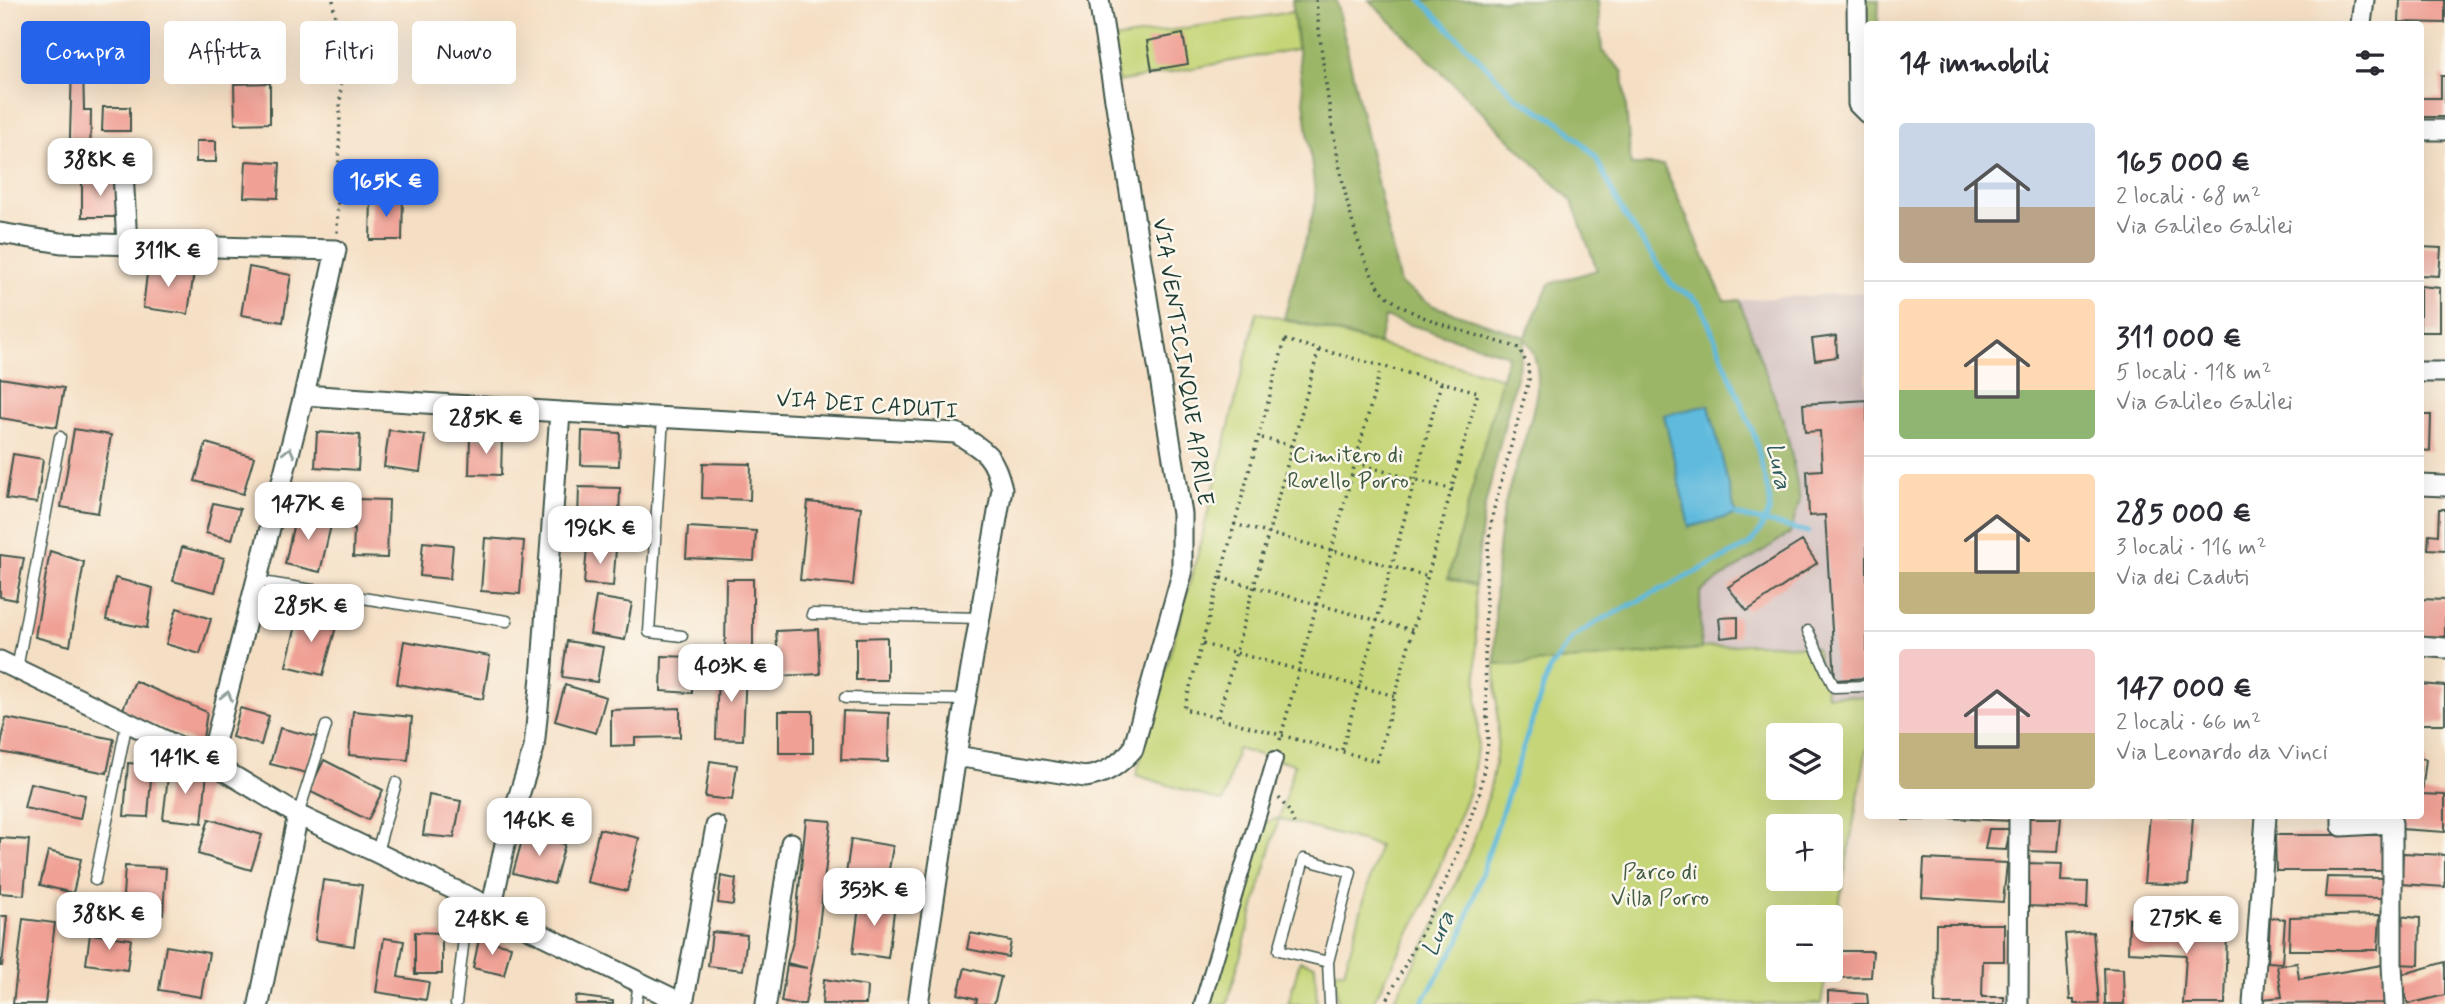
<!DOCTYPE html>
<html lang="it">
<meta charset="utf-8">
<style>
body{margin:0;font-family:Mynerve,sans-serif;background:#f7f7f7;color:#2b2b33;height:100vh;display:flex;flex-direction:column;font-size:26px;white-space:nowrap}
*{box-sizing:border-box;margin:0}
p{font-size:23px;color:#7c7c81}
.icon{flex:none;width:38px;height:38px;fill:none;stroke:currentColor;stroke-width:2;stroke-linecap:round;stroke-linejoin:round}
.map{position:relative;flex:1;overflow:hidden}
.panel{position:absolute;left:1864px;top:21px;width:560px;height:798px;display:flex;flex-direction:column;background:#fff;border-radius:7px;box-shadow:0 7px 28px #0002}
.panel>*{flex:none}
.banner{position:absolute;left:21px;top:21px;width:665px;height:63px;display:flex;gap:14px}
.tools{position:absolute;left:1766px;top:723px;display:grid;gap:14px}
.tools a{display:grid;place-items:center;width:77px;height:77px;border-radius:7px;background:#fff;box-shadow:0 7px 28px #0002;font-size:35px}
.price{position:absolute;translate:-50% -60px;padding:0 16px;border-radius:14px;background:#fff;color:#222;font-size:23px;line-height:46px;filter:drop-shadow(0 2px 4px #0008)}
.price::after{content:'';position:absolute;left:50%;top:42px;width:21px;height:16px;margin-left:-10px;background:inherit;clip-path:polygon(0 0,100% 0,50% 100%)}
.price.selected{background:#2563eb;color:#fff}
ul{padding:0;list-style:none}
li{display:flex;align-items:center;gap:21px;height:175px;padding:0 35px}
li+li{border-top:2px solid #e1e1e2}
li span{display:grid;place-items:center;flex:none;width:196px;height:140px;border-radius:7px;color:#555}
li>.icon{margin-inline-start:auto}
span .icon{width:84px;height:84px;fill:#fffc;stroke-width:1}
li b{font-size:30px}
h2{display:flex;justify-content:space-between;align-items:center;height:84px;padding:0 35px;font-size:30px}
.chip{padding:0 24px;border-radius:7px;background:#fff;box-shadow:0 7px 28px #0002;font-size:24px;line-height:63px}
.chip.selected{background:#2563eb;color:#fff}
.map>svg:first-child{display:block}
.industrial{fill:#d1bfbe}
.green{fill:#c5d577;stroke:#728956;stroke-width:2;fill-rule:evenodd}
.forest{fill:#9cb668;stroke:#5e7a4e;stroke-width:2}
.water{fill:#5fbadd;stroke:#3f7c88;stroke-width:2}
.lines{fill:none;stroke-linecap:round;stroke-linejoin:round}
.stream{stroke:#5fbadd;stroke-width:5}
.building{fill:#f0a095}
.service-casing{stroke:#3f554a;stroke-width:13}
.pedestrian-casing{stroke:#3f554a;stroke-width:18}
.minor-casing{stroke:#3f554a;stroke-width:23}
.path{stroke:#3f554a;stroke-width:3.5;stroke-dasharray:2 5;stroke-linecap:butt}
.service{stroke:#fff;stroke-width:10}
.pedestrian{stroke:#fff;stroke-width:14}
.minor{stroke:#fff;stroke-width:19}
.oneway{stroke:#8f9e9a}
.labels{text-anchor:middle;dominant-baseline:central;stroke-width:5;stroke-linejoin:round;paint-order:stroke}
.street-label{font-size:23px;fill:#1f3d34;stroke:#fbf7ec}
.park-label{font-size:23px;fill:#405b41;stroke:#fbf7ec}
.water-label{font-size:24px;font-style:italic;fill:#2f5c5e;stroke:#fbf7ec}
</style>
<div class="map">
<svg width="2445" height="1004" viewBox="0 0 2445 1004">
<rect width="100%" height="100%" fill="#fbf7ec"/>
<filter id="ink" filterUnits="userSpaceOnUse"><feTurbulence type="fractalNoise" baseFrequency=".0143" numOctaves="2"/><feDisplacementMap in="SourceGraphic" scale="14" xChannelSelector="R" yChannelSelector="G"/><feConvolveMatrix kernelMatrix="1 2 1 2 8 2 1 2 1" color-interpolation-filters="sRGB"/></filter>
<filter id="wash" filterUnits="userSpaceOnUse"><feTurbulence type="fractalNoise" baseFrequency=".00686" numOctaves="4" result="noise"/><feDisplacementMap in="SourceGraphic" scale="28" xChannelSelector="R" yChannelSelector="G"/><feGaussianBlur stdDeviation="1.57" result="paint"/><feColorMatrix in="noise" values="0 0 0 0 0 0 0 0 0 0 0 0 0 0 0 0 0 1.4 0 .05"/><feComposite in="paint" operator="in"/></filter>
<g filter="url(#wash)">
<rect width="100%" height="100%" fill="#f5dfc4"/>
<path class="industrial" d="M 1867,292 L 1867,697 L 1826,695 L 1747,644 L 1701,649 L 1700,592 L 1790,533 L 1785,426 L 1739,300 Z"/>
<path class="green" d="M 1293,12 L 1297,49 L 1118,82 L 1112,39 Z
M 1257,312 L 1503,378 L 1448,578 L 1475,586 L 1478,742 L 1471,786 L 1425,903 L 1372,1004 L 1338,1004 L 1335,970 L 1344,972 L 1379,846 L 1279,819 L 1227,1004 L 1209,1004 L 1257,829 L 1267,822 L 1279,818 L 1295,764 L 1237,749 L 1223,802 L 1136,775 L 1198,553 Z
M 1747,644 L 1774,644 L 1816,648 L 1827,695 L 1867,697 L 1867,747 L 1831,950 L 1830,917 L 1778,917 L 1778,970 L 1827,970 L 1821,1004 L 1392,1004 C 1435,928 1487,836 1497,749 C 1500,725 1495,689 1495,663 L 1509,665 ZM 1778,735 L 1830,735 L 1830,788 L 1778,788 ZM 1778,826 L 1830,826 L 1830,878 L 1778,878 Z
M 1300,961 L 1315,965 L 1317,1004 L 1288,1004 Z"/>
<path class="forest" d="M 1292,0 L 1336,0 L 1400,284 L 1434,306 L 1525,337 L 1549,284 L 1597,270 L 1572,201 L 1369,0 L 1598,0 L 1602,51 L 1623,72 L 1631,165 L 1663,165 L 1724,300 L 1739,300 L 1785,426 L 1791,452 L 1800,500 L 1790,533 L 1700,592 L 1701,649 L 1509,665 L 1495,663 C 1495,613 1494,562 1503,513 C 1511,471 1536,421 1538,378 C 1538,364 1533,349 1525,339 L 1484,510 L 1475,586 L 1448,578 L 1508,355 L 1385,317 L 1379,344 L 1284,318 L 1316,201 Z
M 1864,0 L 1879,0 L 1878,24 L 1867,24 L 1867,91 Z"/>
<path class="water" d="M 1709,405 L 1736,515 L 1689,527 L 1664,415 Z"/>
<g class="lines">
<path class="stream" d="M 1421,0 L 1516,97 L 1561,123 L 1595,156 L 1622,211 L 1672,285 L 1693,297 L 1701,305 L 1755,437 L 1770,500 L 1769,512 L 1760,531 L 1749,545 L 1597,622 L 1572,638 L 1549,670 L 1460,939 L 1421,1004
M 1736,515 L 1808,532"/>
</g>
<g id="blocks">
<path class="building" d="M 2400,0 L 2445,0 L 2445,23 L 2399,22 Z
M 1183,34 L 1188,64 L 1152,70 L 1147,41 Z
M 72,66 L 83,66 L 84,110 L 91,110 L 90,170 L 69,170 Z
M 2441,76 L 2445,76 L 2445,117 L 2420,117 L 2420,98 L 2441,98 Z
M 270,83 L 270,123 L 235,124 L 234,84 Z
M 103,107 L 130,107 L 130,131 L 102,131 Z
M 196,141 L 216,141 L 216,162 L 196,162 Z
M 246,161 L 280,163 L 278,198 L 244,197 Z
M 118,179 L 118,217 L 82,217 L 82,180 Z
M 371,197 L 403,197 L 402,240 L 370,240 Z
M 2420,247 L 2441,248 L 2439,276 L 2420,275 Z
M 148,265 L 194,271 L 188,314 L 143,308 Z
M 249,267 L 291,275 L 283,322 L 241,315 Z
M 2420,286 L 2440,288 L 2440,332 L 2420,332 Z
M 1836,336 L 1837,357 L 1815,360 L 1812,339 Z
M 0,378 L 64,388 L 57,427 L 0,418 Z
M 1867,400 L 1867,678 L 1835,680 L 1825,515 L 1809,516 L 1807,471 L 1822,470 L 1820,431 L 1805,432 L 1803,404 Z
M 2420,415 L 2431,415 L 2430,451 L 2420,450 Z
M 74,429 L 111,435 L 98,513 L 61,507 Z
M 389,430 L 425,435 L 420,472 L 384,467 Z
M 582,431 L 620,433 L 619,466 L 581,465 Z
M 317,432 L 360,435 L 358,470 L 315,467 Z
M 470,438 L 502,439 L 501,475 L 469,474 Z
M 206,443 L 254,457 L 243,494 L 195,481 Z
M 13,454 L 43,459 L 37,503 L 6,499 Z
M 703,463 L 751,464 L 750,500 L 702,498 Z
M 579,487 L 620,488 L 619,521 L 578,520 Z
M 355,499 L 389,500 L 387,558 L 353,557 Z
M 808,502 L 861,507 L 853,585 L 800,580 Z
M 213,503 L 240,509 L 232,540 L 206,533 Z
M 2439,509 L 2445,509 L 2445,550 L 2428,549 L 2429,534 L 2438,535 Z
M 296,513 L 332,521 L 320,572 L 285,564 Z
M 688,527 L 756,531 L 754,561 L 686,558 Z
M 485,538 L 524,541 L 520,594 L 481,591 Z
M 1802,541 L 1817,563 L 1747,611 L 1728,587 Z
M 423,542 L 453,545 L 450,579 L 420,576 Z
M 587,546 L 616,549 L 613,586 L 584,584 Z
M 182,547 L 224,558 L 215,592 L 173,581 Z
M 50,551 L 84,562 L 70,646 L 35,637 Z
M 0,555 L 24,558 L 16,600 L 0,597 Z
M 115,578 L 153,588 L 147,628 L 106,620 Z
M 726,579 L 753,579 L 753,650 L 725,650 Z
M 596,597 L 632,603 L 625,640 L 590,634 Z
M 2420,599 L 2445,600 L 2445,637 L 2420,636 Z
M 177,608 L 211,619 L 200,654 L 166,644 Z
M 299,613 L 337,623 L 323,675 L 286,666 Z
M 1738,617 L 1738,636 L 1721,638 L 1719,618 Z
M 818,629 L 820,674 L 779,676 L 776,631 Z
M 887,637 L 887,680 L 856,680 L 856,638 Z
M 404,641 L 490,656 L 483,699 L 397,684 Z
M 567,641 L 603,647 L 597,682 L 562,677 Z
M 662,656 L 693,657 L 692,693 L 661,691 Z
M 718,669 L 746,670 L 743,740 L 716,739 Z
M 135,681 L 207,712 L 202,745 L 122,711 Z
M 2420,684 L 2445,686 L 2445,724 L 2420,724 Z
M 565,685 L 606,697 L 596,733 L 555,721 Z
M 240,708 L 269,716 L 261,745 L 232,737 Z
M 680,708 L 680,737 L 635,738 L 635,745 L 611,746 L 611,710 Z
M 353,711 L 412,717 L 408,760 L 349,755 Z
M 779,711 L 813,711 L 813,753 L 779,753 Z
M 843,711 L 889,713 L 888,762 L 841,760 Z
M 6,718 L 114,739 L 107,773 L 0,752 Z
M 280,728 L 316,737 L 307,773 L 270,764 Z
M 2420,758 L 2426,759 L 2422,792 L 2420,792 Z
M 324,760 L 383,790 L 368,820 L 309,791 Z
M 710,761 L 737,765 L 732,800 L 705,797 Z
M 128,763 L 152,765 L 148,817 L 124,816 Z
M 169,768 L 207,772 L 202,823 L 163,819 Z
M 30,783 L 85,795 L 80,819 L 24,808 Z
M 2420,794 L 2445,795 L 2445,832 L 2400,829 L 2400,816 L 2420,816 Z
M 429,795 L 461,801 L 454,838 L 423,835 Z
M 1903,816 L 1926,816 L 1925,820 L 1903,820 Z
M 1948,816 L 2010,816 L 2010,821 L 1948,818 Z
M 2150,816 L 2193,816 L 2188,885 L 2144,883 Z
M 2027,818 L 2061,818 L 2058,852 L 2025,851 Z
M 209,819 L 262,835 L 251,870 L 198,854 Z
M 806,819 L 831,821 L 817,944 L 805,1004 L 792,1004 L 781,1002 L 787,965 L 807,968 L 787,963 L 794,938 Z
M 599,829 L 639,838 L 627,891 L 587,882 Z
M 1989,829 L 2010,829 L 2006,850 L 1985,849 Z
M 524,833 L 565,844 L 554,884 L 513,873 Z
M 2275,835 L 2390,835 L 2387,871 L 2276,871 Z
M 0,838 L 29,840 L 24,895 L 0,893 Z
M 851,839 L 893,846 L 886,887 L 845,881 Z
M 48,851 L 81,859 L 73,893 L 40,885 Z
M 2403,853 L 2445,855 L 2445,887 L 2401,884 Z
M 1924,859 L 2007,863 L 2003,902 L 1922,897 Z
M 2024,863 L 2062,864 L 2061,881 L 2088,882 L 2087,908 L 2022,906 Z
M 125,866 L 166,868 L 163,914 L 122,911 Z
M 721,876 L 736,879 L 733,905 L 718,903 Z
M 2327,877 L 2385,878 L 2382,898 L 2325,897 Z
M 323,880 L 362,885 L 354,946 L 315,940 Z
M 860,899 L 895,904 L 888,958 L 853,953 Z
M 2380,915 L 2378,950 L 2289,950 L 2290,917 Z
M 0,916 L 7,916 L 2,966 L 0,966 Z
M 2397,916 L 2420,918 L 2419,965 L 2396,964 Z
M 2129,918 L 2178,919 L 2177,934 L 2227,930 L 2225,1004 L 2183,1004 L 2186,955 L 2128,952 Z
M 2270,918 L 2285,919 L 2282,963 L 2268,962 Z
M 23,919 L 55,923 L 45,1004 L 13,1004 Z
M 1936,924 L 2004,924 L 2004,961 L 1983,961 L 1982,997 L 2004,997 L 2004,1004 L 1935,1004 Z
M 415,932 L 442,933 L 442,974 L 415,974 Z
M 712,932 L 747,935 L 743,970 L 708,966 Z
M 2093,932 L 2099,1004 L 2074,1004 L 2074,1000 L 2070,1000 L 2065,934 Z
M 970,933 L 1011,941 L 1008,957 L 967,949 Z
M 90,934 L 131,939 L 127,970 L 86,964 Z
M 384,938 L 404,941 L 398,977 L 429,982 L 426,1000 L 376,992 Z
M 479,939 L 511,946 L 504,975 L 473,968 Z
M 166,946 L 209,953 L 201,997 L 159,990 Z
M 1835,951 L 1873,951 L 1871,977 L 1834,978 Z
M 2445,962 L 2445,995 L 2408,1004 L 2400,975 Z
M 2297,963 L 2299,979 L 2382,965 L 2388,1003 L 2260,1004 L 2262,999 L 2282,997 L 2277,966 Z
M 965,968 L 1001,977 L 994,1004 L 976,1004 L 977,999 L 958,994 Z
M 2104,968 L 2123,969 L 2124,1004 L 2105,1004 Z
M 824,979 L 867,986 L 866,1004 L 822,1004 Z
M 1828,991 L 1867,994 L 1868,1004 L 1828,1004 Z
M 576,996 L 613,1001 L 613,1004 L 575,1004 Z"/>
</g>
</g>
<g filter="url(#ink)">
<use href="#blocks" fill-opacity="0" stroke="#3f554a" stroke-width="2"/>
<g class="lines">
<g class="service-casing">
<path id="service" d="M 663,418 L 649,632 L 682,636
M 256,581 L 507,621
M 812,614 L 980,618
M 1808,631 L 1834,687 L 1867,686
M 17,669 L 60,437
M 845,698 L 966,700
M 298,815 L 326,726
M 377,852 L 396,783
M 95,880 L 127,722
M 1328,962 L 1279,950 L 1304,859 L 1351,872 L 1328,962 L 1330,1004
M 456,1004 L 469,897
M 636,1004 L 639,982"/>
</g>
<g class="pedestrian-casing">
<path id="pedestrian" d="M 1202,1004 L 1275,759"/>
</g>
<g class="minor-casing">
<path id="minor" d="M 1857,0 L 1858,104 L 1867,113
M 2361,24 L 2364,0
M 2420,130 L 2445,130
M 123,172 L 127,244
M 0,233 L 61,243 L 336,250 L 304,395 L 210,762
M 2420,372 L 2445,372
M 304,395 L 560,412 L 956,433 C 986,451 994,455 1002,489 L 956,756 L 918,1004
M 2420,485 L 2445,486
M 2420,646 L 2445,648
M 0,661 L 210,762 L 298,815 L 486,905 L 491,910 L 684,1004
M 956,756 L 1085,777 C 1106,774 1119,765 1133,749 L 1182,574 L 1182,514 L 1099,0
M 2342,816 L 2342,826 L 2392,823 L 2392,964 L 2394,1004
M 491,910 L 508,830 L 534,748 L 542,666 L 560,412
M 259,1004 L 298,815
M 683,1004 L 716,826
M 766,1004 L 791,843
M 2018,1004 L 2019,816
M 2253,1004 L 2266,816"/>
</g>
<path class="path" d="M 333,0 L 341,73 L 337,234
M 1316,0 C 1322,61 1344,256 1386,295 C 1414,321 1482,336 1519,348 L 1528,366 L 1529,380 L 1493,512 L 1489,538 L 1486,584 L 1485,662 L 1488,743 L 1480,792 L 1455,860 L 1425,926 L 1385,1004
M 1285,340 L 1478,392 L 1377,761 L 1184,709 Z
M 1262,438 L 1454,490
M 1234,524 L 1427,576
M 1221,578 L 1412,630
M 1203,644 L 1395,696
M 1218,717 L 1319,349
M 1280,740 L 1380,371
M 1342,750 L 1441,383
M 1279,798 L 1289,811 L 1294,823"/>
<use href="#service" class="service"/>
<use href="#pedestrian" class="pedestrian"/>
<use href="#minor" class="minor"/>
</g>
<defs><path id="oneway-chevron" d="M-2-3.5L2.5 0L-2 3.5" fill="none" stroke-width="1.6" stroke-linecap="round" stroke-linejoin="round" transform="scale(1.75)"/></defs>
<g class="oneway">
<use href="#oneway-chevron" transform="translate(289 452) rotate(-76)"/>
<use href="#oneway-chevron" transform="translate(227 696) rotate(-76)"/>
</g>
</g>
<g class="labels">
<g class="street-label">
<text transform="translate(1182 362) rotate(81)">VIA VENTICINQUE APRILE</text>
<text transform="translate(867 406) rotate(4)">VIA DEI CADUTI</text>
</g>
<g class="park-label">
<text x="1348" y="456">Cimitero di<tspan x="1348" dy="26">Rovello Porro</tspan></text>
<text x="1660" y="873">Parco di<tspan x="1660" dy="26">Villa Porro</tspan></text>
</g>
<g class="water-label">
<text transform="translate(1778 466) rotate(78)">Lura</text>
<text transform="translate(1439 934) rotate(-65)">Lura</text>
</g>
</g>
</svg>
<div class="tools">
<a><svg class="icon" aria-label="layers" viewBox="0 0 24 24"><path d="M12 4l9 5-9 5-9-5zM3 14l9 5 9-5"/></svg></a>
<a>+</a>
<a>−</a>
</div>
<b class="price" style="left:100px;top:198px">388K €</b>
<b class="price selected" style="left:386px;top:219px">165K €</b>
<b class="price" style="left:168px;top:289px">311K €</b>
<b class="price" style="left:486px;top:456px">285K €</b>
<b class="price" style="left:308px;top:542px">147K €</b>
<b class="price" style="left:600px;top:566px">196K €</b>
<b class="price" style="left:311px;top:644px">285K €</b>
<b class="price" style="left:731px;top:704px">403K €</b>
<b class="price" style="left:185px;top:796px">141K €</b>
<b class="price" style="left:539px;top:858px">146K €</b>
<b class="price" style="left:874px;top:928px">353K €</b>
<b class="price" style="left:109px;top:952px">388K €</b>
<b class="price" style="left:2186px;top:956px">275K €</b>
<b class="price" style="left:492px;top:957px">248K €</b>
<div class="banner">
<a class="chip selected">Compra</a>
<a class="chip">Affitta</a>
<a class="chip">Filtri</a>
<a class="chip">Nuovo</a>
</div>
<section class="panel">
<h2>14 immobili<svg class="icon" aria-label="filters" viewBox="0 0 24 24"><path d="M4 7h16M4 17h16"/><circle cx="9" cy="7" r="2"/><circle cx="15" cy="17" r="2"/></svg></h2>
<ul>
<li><span style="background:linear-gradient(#c9d6e8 60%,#b9a48a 0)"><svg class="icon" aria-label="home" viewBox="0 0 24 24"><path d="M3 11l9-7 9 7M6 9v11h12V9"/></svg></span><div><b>165 000 €</b><p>2 locali · 68 m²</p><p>Via Galileo Galilei</p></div></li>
<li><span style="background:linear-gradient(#ffd9b3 65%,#8fb573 0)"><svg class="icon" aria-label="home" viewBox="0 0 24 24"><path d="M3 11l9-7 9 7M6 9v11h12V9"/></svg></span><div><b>311 000 €</b><p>5 locali · 118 m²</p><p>Via Galileo Galilei</p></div></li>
<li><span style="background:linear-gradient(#ffd9b3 70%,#c2b280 0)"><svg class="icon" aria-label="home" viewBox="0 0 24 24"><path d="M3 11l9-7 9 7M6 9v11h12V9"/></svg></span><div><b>285 000 €</b><p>3 locali · 116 m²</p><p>Via dei Caduti</p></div></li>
<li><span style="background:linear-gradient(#f6c9c9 60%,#c2b280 0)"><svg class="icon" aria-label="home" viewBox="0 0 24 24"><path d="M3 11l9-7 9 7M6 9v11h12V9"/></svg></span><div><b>147 000 €</b><p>2 locali · 66 m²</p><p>Via Leonardo da Vinci</p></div></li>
</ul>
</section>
</div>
